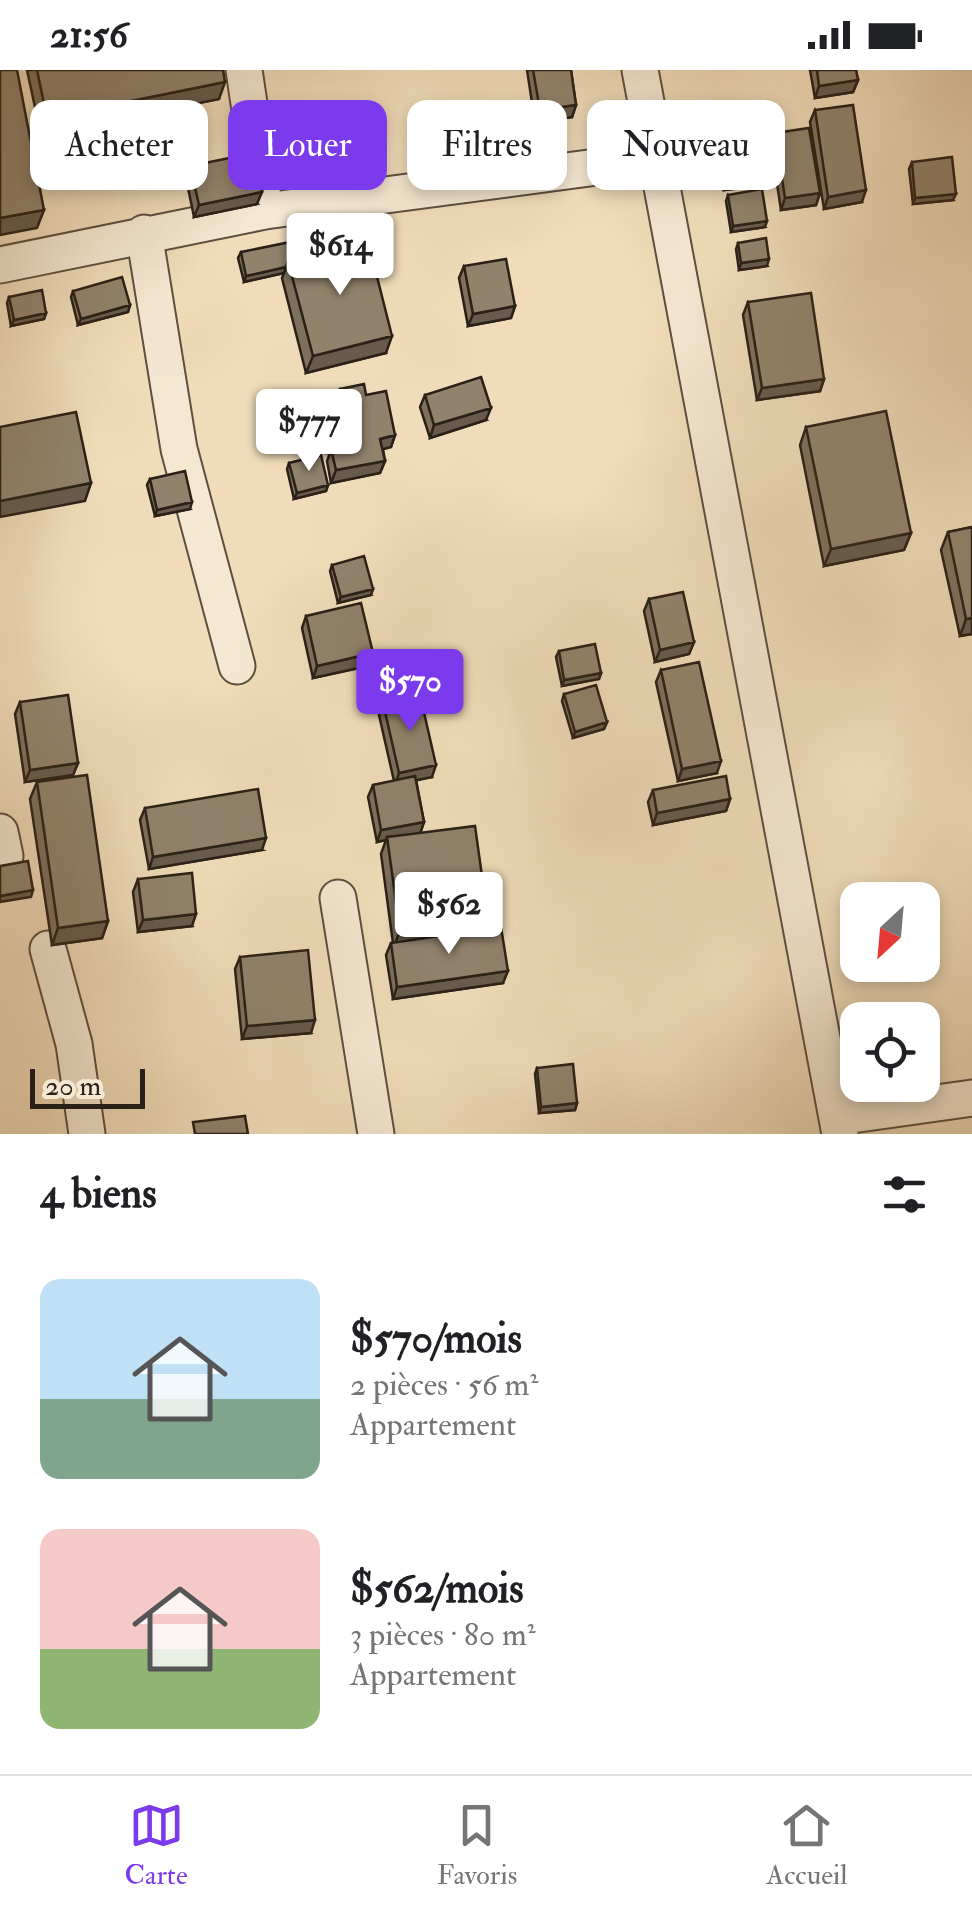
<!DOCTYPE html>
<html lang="fr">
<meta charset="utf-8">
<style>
body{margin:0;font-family:"IM FELL Double Pica",serif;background:#f2f2f2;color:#202124;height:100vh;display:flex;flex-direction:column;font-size:38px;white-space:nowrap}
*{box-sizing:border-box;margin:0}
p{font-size:32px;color:#757577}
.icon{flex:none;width:55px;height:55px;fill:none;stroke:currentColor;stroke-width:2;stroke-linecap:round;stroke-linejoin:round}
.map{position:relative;height:1064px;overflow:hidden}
.panel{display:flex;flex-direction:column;background:#fff;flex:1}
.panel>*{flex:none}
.guide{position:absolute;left:30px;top:30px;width:912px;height:90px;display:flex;gap:20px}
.needle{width:65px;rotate:206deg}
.buttons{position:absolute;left:840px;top:812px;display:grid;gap:20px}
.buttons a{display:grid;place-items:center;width:100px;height:100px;border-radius:20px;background:#fff;box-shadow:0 5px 15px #0003;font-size:50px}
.scale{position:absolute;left:30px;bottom:25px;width:115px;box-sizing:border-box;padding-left:10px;border:5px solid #2a2017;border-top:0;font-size:28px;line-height:35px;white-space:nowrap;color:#2a2017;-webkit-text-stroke:8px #f5e8d2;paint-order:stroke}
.price{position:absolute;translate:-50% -85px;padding:0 22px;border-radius:10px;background:#fff;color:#222;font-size:32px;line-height:65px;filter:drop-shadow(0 2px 5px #0008)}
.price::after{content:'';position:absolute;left:50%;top:60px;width:30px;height:22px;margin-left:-15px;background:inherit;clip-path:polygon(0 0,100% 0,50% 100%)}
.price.current{background:#7c3aed;color:#fff}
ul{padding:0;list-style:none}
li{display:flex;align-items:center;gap:30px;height:250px;padding:0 40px}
li span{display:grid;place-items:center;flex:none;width:280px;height:200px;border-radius:20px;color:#555}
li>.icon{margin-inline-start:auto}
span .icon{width:120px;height:120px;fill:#fffc;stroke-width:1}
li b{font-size:42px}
h2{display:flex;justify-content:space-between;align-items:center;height:120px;padding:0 40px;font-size:42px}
.pill{padding:0 35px;border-radius:20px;background:#fff;box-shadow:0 5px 15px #0003;font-size:35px;line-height:90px}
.pill.current{background:#7c3aed;color:#fff}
.status{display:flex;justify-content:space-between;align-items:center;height:70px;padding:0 50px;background:#fff;direction:ltr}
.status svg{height:28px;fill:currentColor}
.menu{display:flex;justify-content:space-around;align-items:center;height:140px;border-top:2px solid #e0e0e0;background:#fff;font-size:28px;color:#757577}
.menu a{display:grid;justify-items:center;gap:5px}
.menu .current{color:#7c3aed}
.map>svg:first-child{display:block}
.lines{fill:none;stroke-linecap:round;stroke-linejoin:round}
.minor-casing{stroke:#5c4f40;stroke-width:39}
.minor{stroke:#f5e8d2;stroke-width:35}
.wall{fill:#7d705d;stroke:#2a2017;stroke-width:2.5}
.shaded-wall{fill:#665b4c;stroke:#2a2017;stroke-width:2.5}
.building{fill:#91826c;stroke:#2a2017;stroke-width:2.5}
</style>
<div class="status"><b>21:56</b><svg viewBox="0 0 49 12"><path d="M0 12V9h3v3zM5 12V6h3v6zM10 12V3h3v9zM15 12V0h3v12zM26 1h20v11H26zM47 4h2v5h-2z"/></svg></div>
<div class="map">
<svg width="972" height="1064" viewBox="0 0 972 1064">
<rect width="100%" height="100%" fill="#f0dcba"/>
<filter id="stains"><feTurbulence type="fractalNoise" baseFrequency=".002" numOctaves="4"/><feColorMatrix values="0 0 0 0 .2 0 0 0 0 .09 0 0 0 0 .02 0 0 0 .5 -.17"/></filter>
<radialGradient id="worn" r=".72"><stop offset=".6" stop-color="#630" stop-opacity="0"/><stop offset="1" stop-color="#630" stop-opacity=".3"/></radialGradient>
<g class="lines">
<g class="minor-casing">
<path id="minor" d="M 244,0 L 265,141
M 640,0 L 840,1064
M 144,163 L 179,379 L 237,596
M 0,195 L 265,141 L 657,89
M 0,762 L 5,786
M 338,828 L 376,1064
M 48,879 L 74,974 L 87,1064
M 837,1047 L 972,1028"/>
</g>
<use href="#minor" class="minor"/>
</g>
<path class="wall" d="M 27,0 L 223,0 L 219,29 L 41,65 Z
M 527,0 L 571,0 L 576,35 L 572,47 L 535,52 Z
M 810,0 L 856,0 L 858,10 L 853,22 L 815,28 Z
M 815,40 L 862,132 L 824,139 L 810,52 Z
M 775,63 L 820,123 L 816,135 L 781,140 L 771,75 Z
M 297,70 L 342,94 L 340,101 L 299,107 L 294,76 Z
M 912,92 L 953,130 L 913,134 L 909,99 Z
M 724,94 L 751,111 L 749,117 L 724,120 L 721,101 Z
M 190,96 L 257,134 L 194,147 L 186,108 Z
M 728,125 L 765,157 L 731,162 L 726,131 Z
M 738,173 L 767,196 L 739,200 L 736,179 Z
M 241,182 L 304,187 L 386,283 L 306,303 L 282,208 L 284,203 L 244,212 L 238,188 Z
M 464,196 L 515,236 L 511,248 L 468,256 L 459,208 Z
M 73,221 L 130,235 L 128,242 L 78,255 L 71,227 Z
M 9,227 L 46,243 L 44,249 L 11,256 L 7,233 Z
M 748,232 L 824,309 L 820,321 L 757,330 L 743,245 Z
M 340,319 L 366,325 L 395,365 L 391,377 L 383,379 L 385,391 L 380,403 L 331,413 L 327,391 L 330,383 L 327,383 L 321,358 L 326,346 L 338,344 L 336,331 Z
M 425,325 L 486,350 L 430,368 L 420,337 Z
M 806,357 L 911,463 L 904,480 L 824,496 L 800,375 Z
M 289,393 L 328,415 L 326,421 L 294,429 L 287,399 Z
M 150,409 L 190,439 L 155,446 L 147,415 Z
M 972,457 L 972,564 L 960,566 L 941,480 L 948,462 Z
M 332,495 L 371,525 L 338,533 L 330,501 Z
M 649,529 L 694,572 L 689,584 L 655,592 L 644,541 Z
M 306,546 L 368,596 L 313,608 L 302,558 Z
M 559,581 L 601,603 L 599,609 L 562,616 L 556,587 Z
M 661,600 L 717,703 L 678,711 L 656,612 Z
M 564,624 L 607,652 L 604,659 L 573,668 L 562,631 Z
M 20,632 L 78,693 L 73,705 L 25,712 L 15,644 Z
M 383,633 L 432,707 L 416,710 L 424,752 L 420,763 L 488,849 L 484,859 L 503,913 L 393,929 L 386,885 L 391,873 L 393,873 L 381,784 L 386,770 L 377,772 L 368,727 L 373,715 L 394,711 L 379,645 Z
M 37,712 L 108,851 L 102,868 L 52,875 L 30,729 Z
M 653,720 L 730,729 L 726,741 L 653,755 L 648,732 Z
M 145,738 L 262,780 L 149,799 L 140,750 Z
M 138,809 L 192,856 L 138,862 L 133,822 Z
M 240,887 L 311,963 L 242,969 L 235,899 Z
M 537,998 L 577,1033 L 575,1040 L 539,1043 L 535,1004 Z"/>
<path class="shaded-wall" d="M 858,10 L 853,22 L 815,28 L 819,16 Z
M 225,12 L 219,29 L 41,65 L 47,48 Z
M 576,35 L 572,47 L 535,52 L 540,40 Z
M 342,94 L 340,101 L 299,107 L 301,100 Z
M 751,111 L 749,117 L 724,120 L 727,114 Z
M 866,120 L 862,132 L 824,139 L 828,127 Z
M 262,122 L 257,134 L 194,147 L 199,135 Z
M 820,123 L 816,135 L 781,140 L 785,128 Z
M 956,124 L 953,130 L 913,134 L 915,128 Z
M 44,140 L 37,158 L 0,165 L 0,148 Z
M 767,151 L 765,157 L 731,162 L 733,156 Z
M 769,189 L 767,196 L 739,200 L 741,193 Z
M 286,197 L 284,203 L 244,212 L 246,206 Z
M 130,235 L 128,242 L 78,255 L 81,249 Z
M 515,236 L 511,248 L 468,256 L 473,244 Z
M 46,243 L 44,249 L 11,256 L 14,250 Z
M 392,266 L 386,283 L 306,303 L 313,286 Z
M 824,309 L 820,321 L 757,330 L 762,318 Z
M 491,338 L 486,350 L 430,368 L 434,355 Z
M 395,365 L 391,377 L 376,381 L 380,369 Z
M 346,369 L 341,381 L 331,379 L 330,383 L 327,383 L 331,371 Z
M 385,391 L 380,403 L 331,413 L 336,400 Z
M 91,413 L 85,431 L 0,447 L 0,431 Z
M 328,415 L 326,421 L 294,429 L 297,423 Z
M 192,432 L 190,439 L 155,446 L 157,440 Z
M 911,463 L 904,480 L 824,496 L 831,479 Z
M 373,519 L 371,525 L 338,533 L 341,527 Z
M 972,548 L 972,564 L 960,566 L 966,549 Z
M 694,572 L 689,584 L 655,592 L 660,580 Z
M 373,583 L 368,596 L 313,608 L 317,596 Z
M 601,603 L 599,609 L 562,616 L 564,610 Z
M 607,652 L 604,659 L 573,668 L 575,662 Z
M 721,691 L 717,703 L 678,711 L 682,699 Z
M 78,693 L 73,705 L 25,712 L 30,700 Z
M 436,695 L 432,707 L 395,715 L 399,703 Z
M 730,729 L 726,741 L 653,755 L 657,743 Z
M 424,752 L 420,764 L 387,767 L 386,770 L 377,772 L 381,760 Z
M 266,768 L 262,780 L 149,799 L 153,787 Z
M 33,820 L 31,827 L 0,832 L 0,826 Z
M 196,844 L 192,856 L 138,862 L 143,850 Z
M 488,849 L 482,867 L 394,877 L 400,860 Z
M 108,851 L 102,868 L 52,875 L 58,858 Z
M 508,901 L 503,913 L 393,929 L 397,917 Z
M 315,950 L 311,963 L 242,969 L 247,956 Z
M 577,1033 L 575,1040 L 539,1043 L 541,1037 Z"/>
<path class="building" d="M 0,0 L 17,0 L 44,140 L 0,148 Z
M 37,0 L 223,0 L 225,12 L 47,48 Z
M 533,0 L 571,0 L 576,35 L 540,40 Z
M 817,0 L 856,0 L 858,10 L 819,16 Z
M 853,35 L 866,120 L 828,127 L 815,40 Z
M 809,58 L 820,123 L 785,128 L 775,63 Z
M 337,64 L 342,94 L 301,100 L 297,70 Z
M 254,83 L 262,122 L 199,135 L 190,96 Z
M 952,87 L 956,124 L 915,128 L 912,92 Z
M 748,91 L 751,111 L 727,114 L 724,94 Z
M 762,119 L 767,151 L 733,156 L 728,125 Z
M 766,168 L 769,189 L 741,193 L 738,173 Z
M 300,170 L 304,187 L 288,191 L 286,197 L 246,206 L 241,182 Z
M 368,171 L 392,266 L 313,286 L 288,191 Z
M 506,189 L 515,236 L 473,244 L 464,196 Z
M 122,207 L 130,235 L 81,249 L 73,221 Z
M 42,220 L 46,243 L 14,250 L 9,227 Z
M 811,223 L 824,309 L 762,318 L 748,232 Z
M 481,307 L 491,338 L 434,355 L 425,325 Z
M 364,314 L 366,325 L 386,321 L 395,365 L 380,369 L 385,391 L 336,400 L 331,379 L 347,376 L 346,369 L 331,371 L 326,346 L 345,342 L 340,319 Z
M 886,341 L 911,463 L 831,479 L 806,357 Z
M 76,342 L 91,413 L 0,431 L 0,357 Z
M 321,385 L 328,415 L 297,423 L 289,393 Z
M 185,401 L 192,432 L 157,440 L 150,409 Z
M 972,457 L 972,548 L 966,549 L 948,462 Z
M 364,486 L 373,519 L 341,527 L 332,495 Z
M 683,522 L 694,572 L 660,580 L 649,529 Z
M 361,533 L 373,583 L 317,596 L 306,546 Z
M 595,574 L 601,603 L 564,610 L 559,581 Z
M 699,592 L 721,691 L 682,699 L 661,600 Z
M 596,615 L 607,652 L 575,662 L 564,624 Z
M 68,625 L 78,693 L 30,700 L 20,632 Z
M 420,625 L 436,695 L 399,703 L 383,633 Z
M 87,705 L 108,851 L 58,858 L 37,712 Z
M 415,706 L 424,752 L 381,760 L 373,715 Z
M 726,706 L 730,729 L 657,743 L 653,720 Z
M 258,719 L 266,768 L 153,787 L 145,738 Z
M 475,756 L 488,849 L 400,860 L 387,767 Z
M 28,791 L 33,820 L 0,826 L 0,796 Z
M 192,803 L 196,844 L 143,850 L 138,809 Z
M 501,857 L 508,901 L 397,917 L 391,873 Z
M 308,880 L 315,950 L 247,956 L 240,887 Z
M 573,994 L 577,1033 L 541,1037 L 537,998 Z
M 245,1046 L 248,1064 L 195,1064 L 193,1052 Z"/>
<rect width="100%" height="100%" filter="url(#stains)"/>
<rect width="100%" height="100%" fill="url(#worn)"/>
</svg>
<div class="buttons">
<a><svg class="needle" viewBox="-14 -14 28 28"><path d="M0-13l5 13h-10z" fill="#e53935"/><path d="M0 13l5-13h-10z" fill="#757577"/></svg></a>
<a><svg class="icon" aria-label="locate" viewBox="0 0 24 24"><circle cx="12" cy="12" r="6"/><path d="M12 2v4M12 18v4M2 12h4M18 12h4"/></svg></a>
</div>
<div class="scale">20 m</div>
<b class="price" style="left:340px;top:228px">$614</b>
<b class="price" style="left:309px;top:404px">$777</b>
<b class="price current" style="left:410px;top:664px">$570</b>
<b class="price" style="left:449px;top:887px">$562</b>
<div class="guide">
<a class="pill">Acheter</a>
<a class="pill current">Louer</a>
<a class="pill">Filtres</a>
<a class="pill">Nouveau</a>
</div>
</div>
<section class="panel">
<h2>4 biens<svg class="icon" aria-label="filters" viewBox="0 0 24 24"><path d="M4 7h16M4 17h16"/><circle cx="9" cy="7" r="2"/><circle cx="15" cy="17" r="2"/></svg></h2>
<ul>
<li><span style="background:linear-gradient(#bfe0f5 60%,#7fa58c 0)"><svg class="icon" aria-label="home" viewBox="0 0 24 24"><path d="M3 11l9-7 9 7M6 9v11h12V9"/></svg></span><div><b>$570/mois</b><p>2 pièces · 56 m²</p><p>Appartement</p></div></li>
<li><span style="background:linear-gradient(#f6c9c9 60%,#8fb573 0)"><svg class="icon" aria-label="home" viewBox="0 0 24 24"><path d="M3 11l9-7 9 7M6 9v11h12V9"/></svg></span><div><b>$562/mois</b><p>3 pièces · 80 m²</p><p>Appartement</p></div></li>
</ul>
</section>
<nav class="menu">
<a class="current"><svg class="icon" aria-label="map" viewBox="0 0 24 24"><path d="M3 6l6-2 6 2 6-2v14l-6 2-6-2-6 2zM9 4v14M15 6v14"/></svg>Carte</a>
<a><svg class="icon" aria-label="saved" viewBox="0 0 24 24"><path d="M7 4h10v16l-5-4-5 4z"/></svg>Favoris</a>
<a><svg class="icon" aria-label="home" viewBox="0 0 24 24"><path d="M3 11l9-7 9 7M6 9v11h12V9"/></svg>Accueil</a>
</nav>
